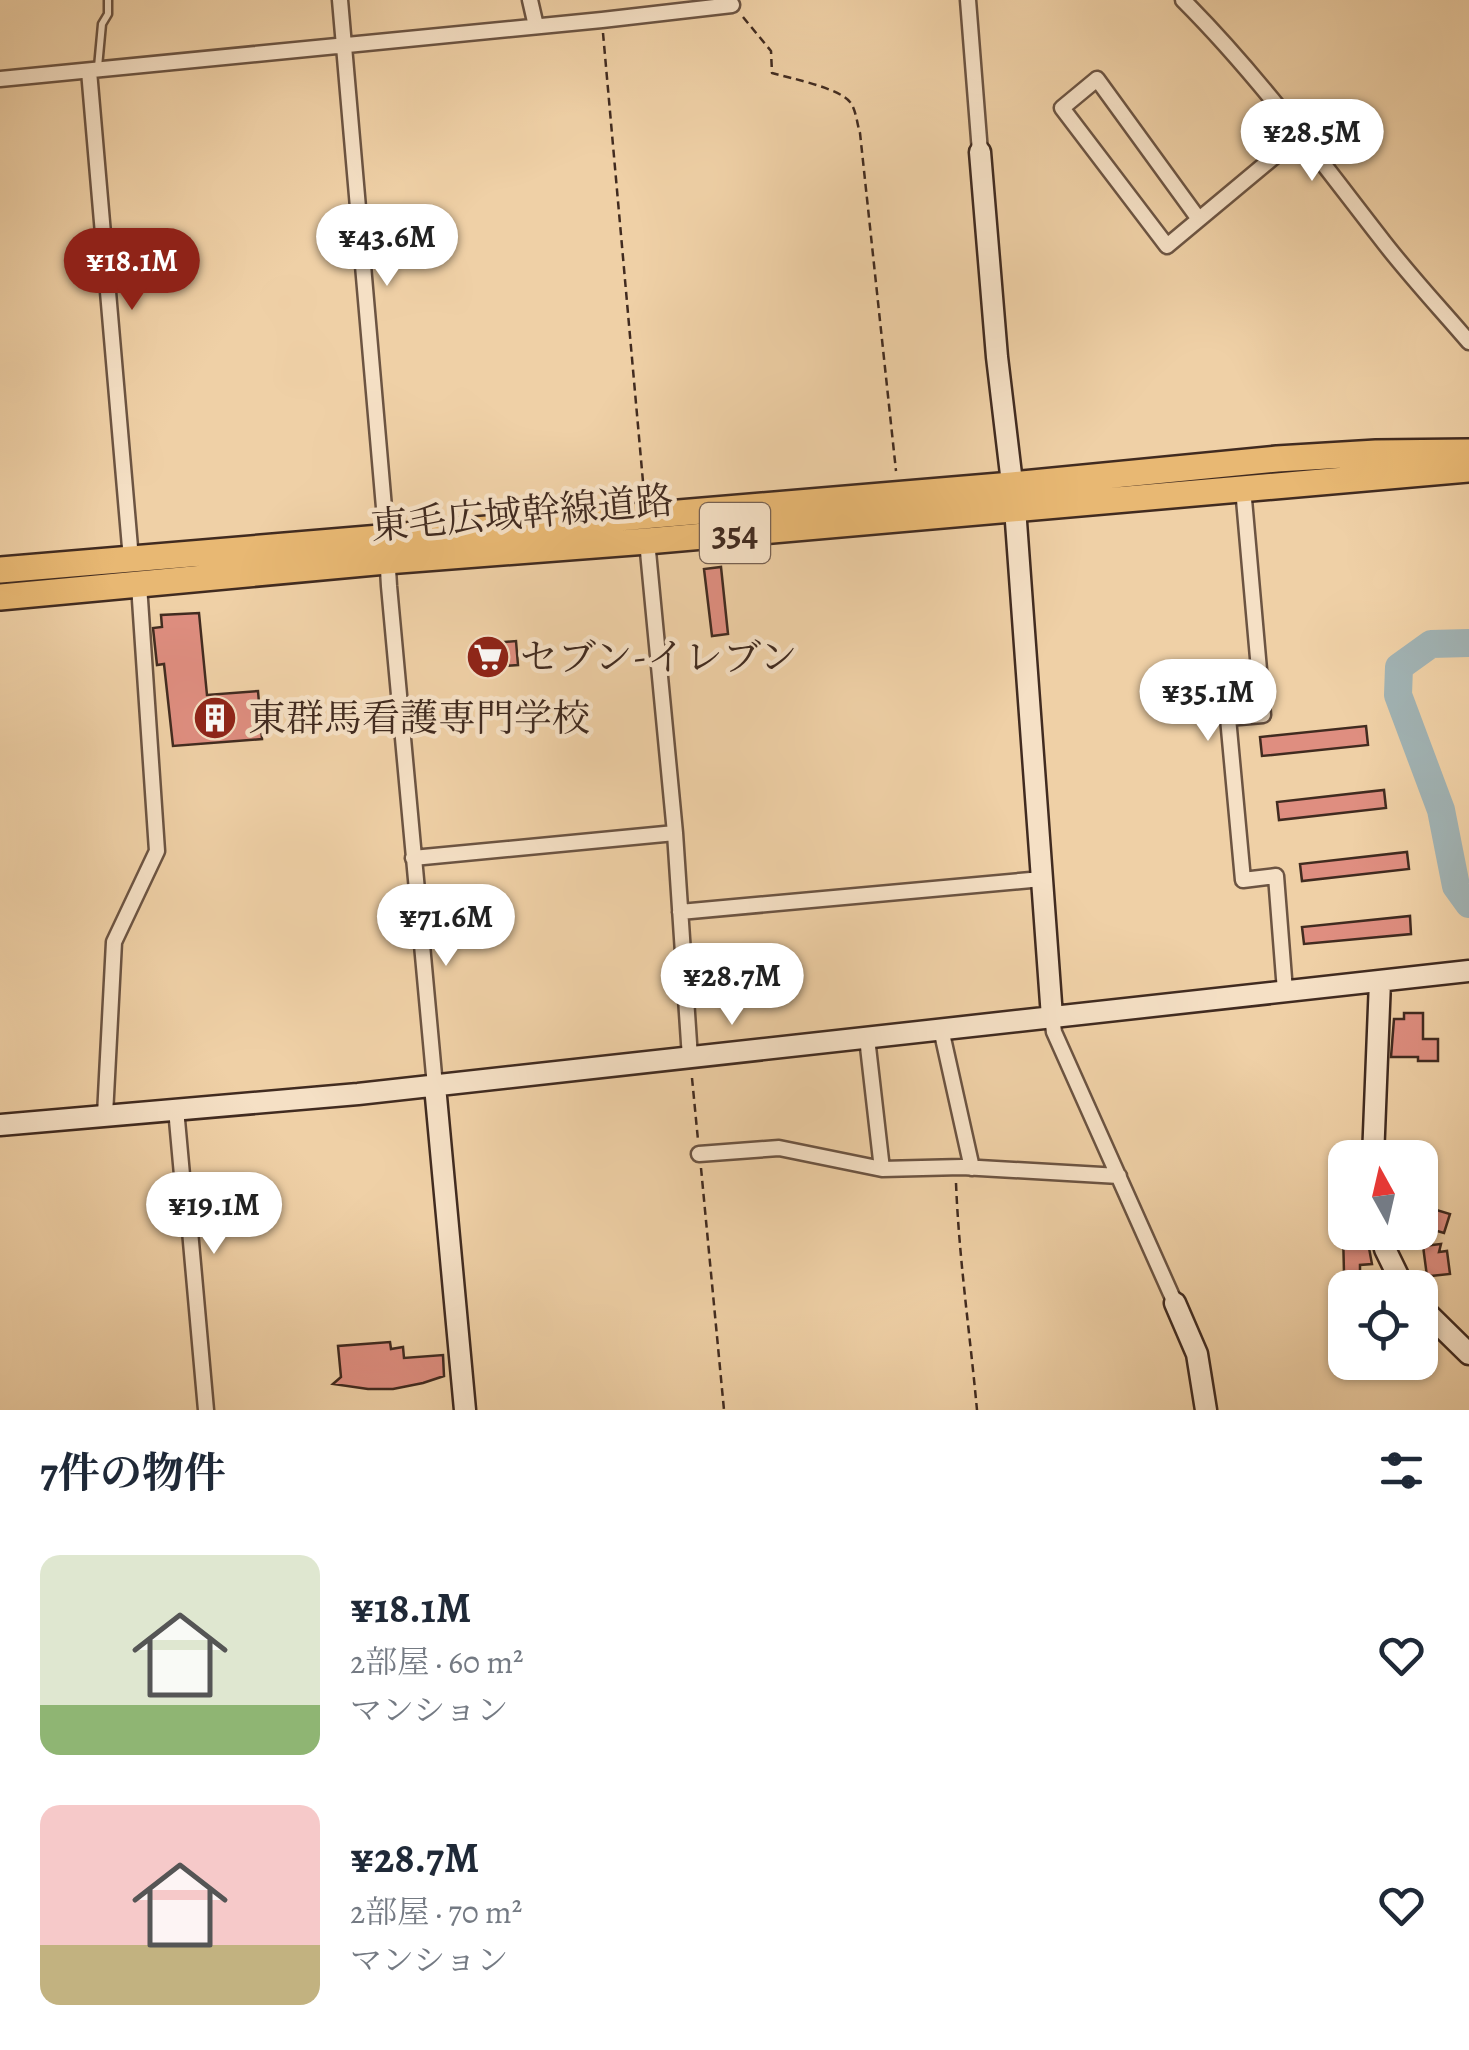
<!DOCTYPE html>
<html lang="ja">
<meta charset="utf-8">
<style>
body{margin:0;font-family:Alegreya,"Noto Serif JP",serif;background:#f6f6f7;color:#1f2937;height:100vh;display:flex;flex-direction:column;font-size:38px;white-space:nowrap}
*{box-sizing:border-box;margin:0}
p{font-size:32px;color:#747a83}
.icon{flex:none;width:55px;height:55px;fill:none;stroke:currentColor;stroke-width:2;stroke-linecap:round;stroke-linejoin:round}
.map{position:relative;height:1410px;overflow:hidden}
.side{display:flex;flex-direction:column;background:#fff;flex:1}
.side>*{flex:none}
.needle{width:65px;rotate:352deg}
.fabs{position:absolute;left:1328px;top:1140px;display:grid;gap:20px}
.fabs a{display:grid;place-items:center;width:110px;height:110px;border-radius:20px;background:#fff;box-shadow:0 2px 8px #0004;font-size:50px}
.price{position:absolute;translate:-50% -85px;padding:0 22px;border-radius:35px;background:#fff;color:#222;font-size:32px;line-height:65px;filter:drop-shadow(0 2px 5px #0008)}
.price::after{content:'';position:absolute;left:50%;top:60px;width:30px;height:22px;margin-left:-15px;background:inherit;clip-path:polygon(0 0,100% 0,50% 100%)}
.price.active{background:#8f2418;color:#fff}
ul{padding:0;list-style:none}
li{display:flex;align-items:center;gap:30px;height:250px;padding:0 40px}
li span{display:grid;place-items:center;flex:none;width:280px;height:200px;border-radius:20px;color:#555}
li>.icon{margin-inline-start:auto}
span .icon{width:120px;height:120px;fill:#fffc;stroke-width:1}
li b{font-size:42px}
h2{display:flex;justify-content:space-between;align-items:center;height:120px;padding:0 40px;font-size:42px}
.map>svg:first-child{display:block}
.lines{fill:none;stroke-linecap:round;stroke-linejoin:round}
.river{stroke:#a1b3b4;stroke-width:28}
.building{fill:#df8e80;stroke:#412b20;stroke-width:2.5}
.lane-casing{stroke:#6c5442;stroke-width:11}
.street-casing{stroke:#6c5442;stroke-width:19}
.secondary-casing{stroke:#412b20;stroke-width:25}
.highway-casing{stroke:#412b20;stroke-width:30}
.path{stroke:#412b20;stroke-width:2.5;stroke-dasharray:8 5;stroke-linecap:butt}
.lane{stroke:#f5e0c5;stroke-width:6}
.street{stroke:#f5e0c5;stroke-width:14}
.secondary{stroke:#f5e0c5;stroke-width:20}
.highway{stroke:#e8b873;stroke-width:25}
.labels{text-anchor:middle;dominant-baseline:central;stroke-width:9;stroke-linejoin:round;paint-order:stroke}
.shield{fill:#f5e0c5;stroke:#776152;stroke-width:2.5}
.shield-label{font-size:35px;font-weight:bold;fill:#412b20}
.street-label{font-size:38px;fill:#412b20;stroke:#f5e0c5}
.poi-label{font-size:38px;fill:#412b20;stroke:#f5e0c5;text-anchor:start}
</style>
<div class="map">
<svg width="1469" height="1410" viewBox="0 0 1469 1410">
<rect width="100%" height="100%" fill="#efd0a6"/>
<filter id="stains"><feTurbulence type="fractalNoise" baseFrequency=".002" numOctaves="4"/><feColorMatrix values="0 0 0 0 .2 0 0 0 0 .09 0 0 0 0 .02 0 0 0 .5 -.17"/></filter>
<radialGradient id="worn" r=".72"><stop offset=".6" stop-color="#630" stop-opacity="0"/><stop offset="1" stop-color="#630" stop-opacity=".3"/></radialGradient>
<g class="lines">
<path class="river" d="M 1469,643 L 1431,644 L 1399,667 L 1398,695 L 1441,810 L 1456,886 L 1469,904"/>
</g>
<path class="building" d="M 721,567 L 728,634 L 712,636 L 704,569 Z
M 199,613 L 207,695 L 258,691 L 262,739 L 173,746 L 164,664 L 157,665 L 153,628 L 162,627 L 161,615 Z
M 516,641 L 518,665 L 474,668 L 472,645 Z
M 1366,726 L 1368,745 L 1262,756 L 1260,737 Z
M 1384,790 L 1386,808 L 1279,820 L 1277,802 Z
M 1407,852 L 1409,869 L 1302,881 L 1300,864 Z
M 1410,916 L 1411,934 L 1304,944 L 1302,927 Z
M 1404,1013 L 1423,1013 L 1423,1039 L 1438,1039 L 1438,1061 L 1418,1061 L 1418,1057 L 1391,1057 L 1394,1019 L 1404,1019 Z
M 1420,1205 L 1450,1214 L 1444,1233 L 1420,1226 Z
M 1343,1232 L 1366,1232 L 1372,1264 L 1360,1265 L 1360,1271 L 1344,1273 Z
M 1441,1244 L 1439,1252 L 1447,1251 L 1450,1274 L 1431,1276 L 1428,1284 L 1423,1246 Z
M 390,1342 L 391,1349 L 403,1347 L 404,1358 L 443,1355 L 444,1376 L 423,1383 L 393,1389 L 368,1389 L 333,1384 L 341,1377 L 338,1346 Z"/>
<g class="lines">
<g class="lane-casing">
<path id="lane" d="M 98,67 L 102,24 L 108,14 L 108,0"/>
</g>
<g class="street-casing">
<path id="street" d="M 340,0 L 385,519 L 389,586 L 435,1086
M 530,0 L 536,26
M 968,0 L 980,152
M 1183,0 C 1255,72 1317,156 1379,236 C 1407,273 1439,307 1469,342
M 89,71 L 131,559
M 0,79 L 602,20 L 732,5 L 729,0
M 1198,218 L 1097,79 L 1062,108 L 1167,246 L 1300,135
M 1243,488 L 1263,715 L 1228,718 L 1243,880 L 1276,876 L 1285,991
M 647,541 L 675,833 L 690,1058
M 413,858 L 675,833
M 680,912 L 1042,879
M 1052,1017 L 1054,1032 L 1175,1303
M 941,1029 L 972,1168
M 867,1038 L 882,1169 L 962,1167 L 1119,1176
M 176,1109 L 183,1186 L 187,1197 L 206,1410
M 105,1115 L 114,942 L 157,851 L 139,585
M 699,1154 L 779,1148 L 882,1169"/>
</g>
<g class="secondary-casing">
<path id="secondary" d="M 980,152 L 997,357 L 1015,508 L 1052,1017
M 435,1086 L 465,1410
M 0,1125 L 358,1094 L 1469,971
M 1373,1158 L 1380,981
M 1381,1232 L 1385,1249 L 1404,1288
M 1175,1303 L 1197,1354 L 1206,1410
M 1420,1306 L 1469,1354"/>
</g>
<g class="highway-casing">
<path id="highway" d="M 0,570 L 1012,485 L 1277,459 L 1376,453 L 1469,452
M 0,597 L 386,561 L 647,541 L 1469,469"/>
</g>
<path class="path" d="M 743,17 L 771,51 L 772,73 C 790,78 839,88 850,102 C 856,109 857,124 860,133 L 896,471
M 603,33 L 644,493
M 692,1078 L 698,1140
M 701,1168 L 724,1410
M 956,1183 C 959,1259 970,1334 977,1410"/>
<use href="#lane" class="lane"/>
<use href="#street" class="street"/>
<use href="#secondary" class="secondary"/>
<use href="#highway" class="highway"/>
</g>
<defs>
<g id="supermarket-disc" transform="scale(2.25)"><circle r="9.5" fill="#8f2418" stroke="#f5e0c5"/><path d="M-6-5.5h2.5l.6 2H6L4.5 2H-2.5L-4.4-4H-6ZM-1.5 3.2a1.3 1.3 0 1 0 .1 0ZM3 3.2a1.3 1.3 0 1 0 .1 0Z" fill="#fff"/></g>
<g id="building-disc" transform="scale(2.25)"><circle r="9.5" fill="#8f2418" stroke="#f5e0c5"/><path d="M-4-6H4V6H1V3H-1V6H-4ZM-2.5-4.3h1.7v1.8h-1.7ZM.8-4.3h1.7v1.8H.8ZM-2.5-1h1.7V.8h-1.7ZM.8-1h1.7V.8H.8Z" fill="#fff"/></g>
</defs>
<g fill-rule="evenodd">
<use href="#supermarket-disc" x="488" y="657"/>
<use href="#building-disc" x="215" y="718"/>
</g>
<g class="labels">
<rect class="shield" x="700" y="503" width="70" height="60" rx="8"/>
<g class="shield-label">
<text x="735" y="533">354</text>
</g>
<g class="street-label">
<text transform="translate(522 513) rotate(-5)">東毛広域幹線道路</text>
</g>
<g class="poi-label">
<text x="520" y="657">セブン-イレブン</text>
<text x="248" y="718">東群馬看護専門学校</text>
</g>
</g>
<rect width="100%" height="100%" filter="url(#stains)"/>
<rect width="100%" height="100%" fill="url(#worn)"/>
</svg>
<div class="fabs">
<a><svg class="needle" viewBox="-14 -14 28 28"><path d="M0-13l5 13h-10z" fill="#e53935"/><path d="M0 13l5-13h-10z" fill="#747a83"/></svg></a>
<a><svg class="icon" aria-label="locate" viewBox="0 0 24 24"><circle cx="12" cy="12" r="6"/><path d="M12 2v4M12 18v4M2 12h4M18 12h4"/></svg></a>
</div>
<b class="price" style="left:1312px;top:184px">¥28.5M</b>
<b class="price" style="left:387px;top:289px">¥43.6M</b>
<b class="price active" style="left:132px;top:313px">¥18.1M</b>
<b class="price" style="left:1208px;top:744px">¥35.1M</b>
<b class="price" style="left:446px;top:969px">¥71.6M</b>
<b class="price" style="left:732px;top:1028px">¥28.7M</b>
<b class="price" style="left:214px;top:1257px">¥19.1M</b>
</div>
<section class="side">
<h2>7件の物件<svg class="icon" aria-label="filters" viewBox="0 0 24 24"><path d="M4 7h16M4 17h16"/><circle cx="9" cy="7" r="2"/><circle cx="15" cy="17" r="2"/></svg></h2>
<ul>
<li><span style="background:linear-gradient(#dfe7d0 75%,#8fb573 0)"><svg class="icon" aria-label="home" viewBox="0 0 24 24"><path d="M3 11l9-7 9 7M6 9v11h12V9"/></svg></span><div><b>¥18.1M</b><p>2部屋 · 60 m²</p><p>マンション</p></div><svg class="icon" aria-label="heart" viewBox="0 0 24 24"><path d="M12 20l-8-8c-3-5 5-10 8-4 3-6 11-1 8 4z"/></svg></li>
<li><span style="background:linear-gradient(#f6c9c9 70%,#c2b280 0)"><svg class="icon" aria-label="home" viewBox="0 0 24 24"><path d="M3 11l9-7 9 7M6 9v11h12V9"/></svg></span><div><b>¥28.7M</b><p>2部屋 · 70 m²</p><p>マンション</p></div><svg class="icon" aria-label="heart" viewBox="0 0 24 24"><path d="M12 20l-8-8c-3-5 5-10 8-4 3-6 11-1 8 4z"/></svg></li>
</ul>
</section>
